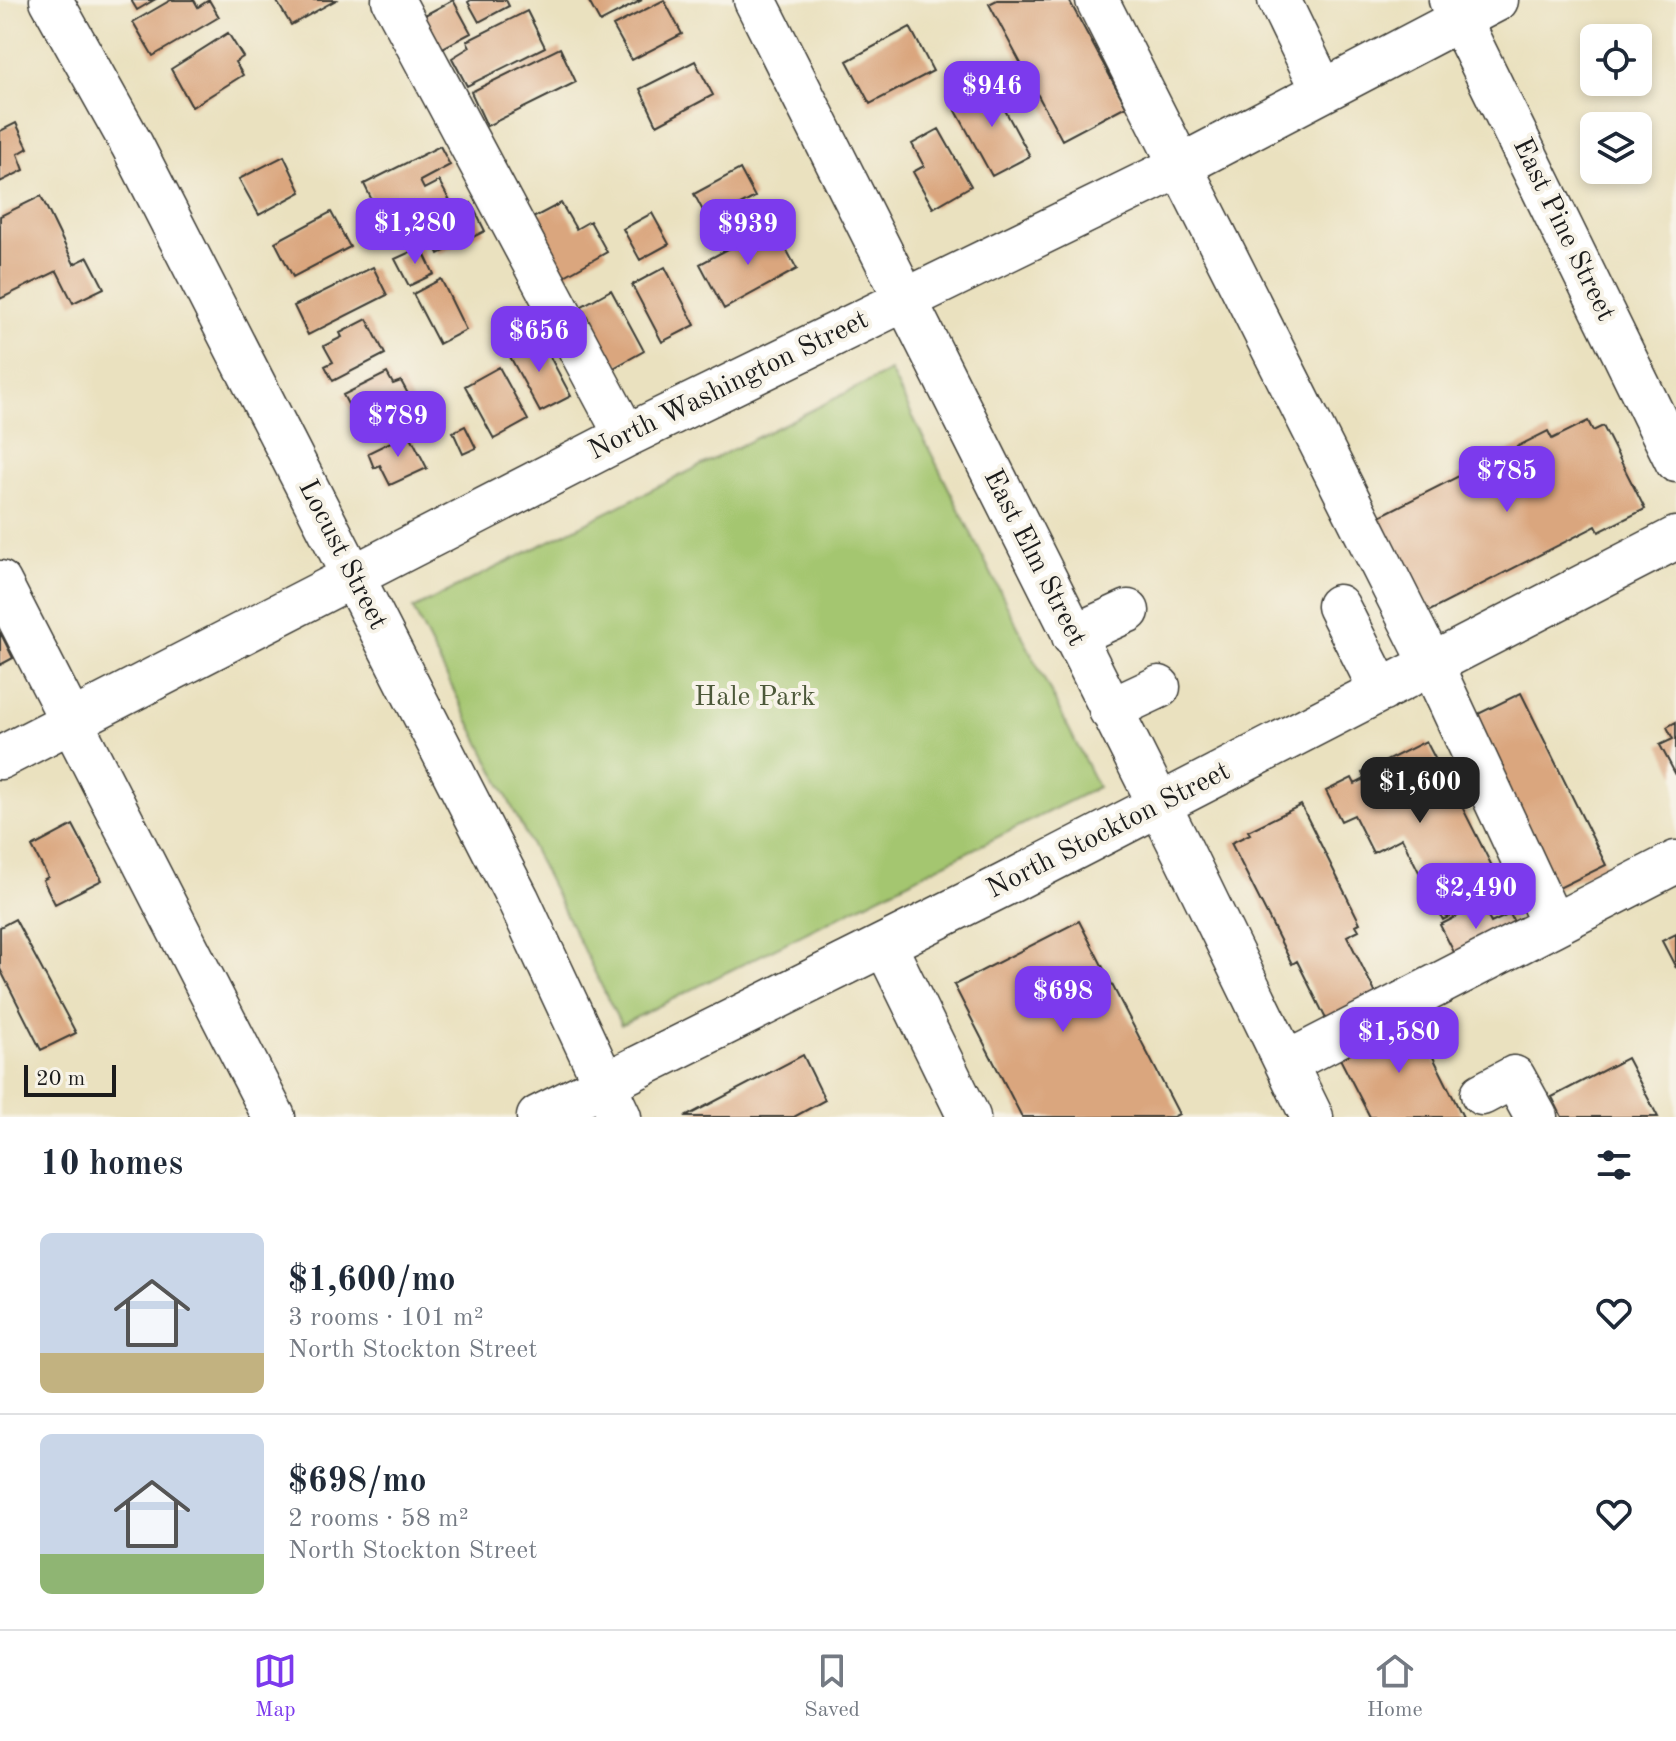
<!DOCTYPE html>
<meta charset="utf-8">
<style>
body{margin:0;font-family:"Old Standard TT",serif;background:#f6f6f7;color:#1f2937;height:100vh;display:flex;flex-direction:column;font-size:30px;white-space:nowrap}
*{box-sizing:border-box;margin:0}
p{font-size:26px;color:#747a83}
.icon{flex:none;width:44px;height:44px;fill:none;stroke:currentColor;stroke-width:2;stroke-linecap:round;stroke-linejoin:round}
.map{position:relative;height:1117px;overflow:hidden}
.details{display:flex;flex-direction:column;background:#fff;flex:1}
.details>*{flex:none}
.buttons{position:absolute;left:1580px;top:24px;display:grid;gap:16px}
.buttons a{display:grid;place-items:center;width:72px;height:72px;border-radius:12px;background:#fff;box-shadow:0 4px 12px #0003;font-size:40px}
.scale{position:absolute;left:24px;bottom:20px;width:92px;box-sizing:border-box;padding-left:8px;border:4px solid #1c1c1c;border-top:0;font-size:22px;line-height:28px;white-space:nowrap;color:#1c1c1c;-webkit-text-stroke:6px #f7f3e8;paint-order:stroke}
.price{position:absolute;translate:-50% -68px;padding:0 18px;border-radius:16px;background:#7c3aed;color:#fff;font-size:26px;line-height:52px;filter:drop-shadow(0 2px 4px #0008)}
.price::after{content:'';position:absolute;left:50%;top:48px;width:24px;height:18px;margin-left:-12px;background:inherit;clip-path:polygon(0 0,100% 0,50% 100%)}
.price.selected{background:#222;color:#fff}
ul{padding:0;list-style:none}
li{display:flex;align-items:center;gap:24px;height:200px;padding:0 40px}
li+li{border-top:2px solid #e0e1e3}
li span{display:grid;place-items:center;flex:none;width:224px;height:160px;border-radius:12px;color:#555}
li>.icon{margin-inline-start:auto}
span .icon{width:96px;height:96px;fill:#fffc;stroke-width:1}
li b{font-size:34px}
h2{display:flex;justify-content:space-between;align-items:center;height:96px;padding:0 40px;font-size:34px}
.dock{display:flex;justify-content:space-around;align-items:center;height:112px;border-top:2px solid #e0e1e3;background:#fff;font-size:22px;color:#747a83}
.dock a{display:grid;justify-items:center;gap:4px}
.dock .selected{color:#7c3aed}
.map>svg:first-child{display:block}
.green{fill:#a4c66f;stroke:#607146;stroke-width:2}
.building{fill:#daa67e}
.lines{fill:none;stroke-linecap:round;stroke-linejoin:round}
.minor-casing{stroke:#3b3a34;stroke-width:45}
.minor{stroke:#fff;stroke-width:42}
.labels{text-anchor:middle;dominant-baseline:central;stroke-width:8;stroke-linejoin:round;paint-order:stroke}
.street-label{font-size:28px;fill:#1c1c1c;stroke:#f7f3e8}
.park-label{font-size:28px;fill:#4c5839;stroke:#f7f3e8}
</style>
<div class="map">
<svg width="1676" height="1117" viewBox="0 0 1676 1117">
<rect width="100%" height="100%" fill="#f7f3e8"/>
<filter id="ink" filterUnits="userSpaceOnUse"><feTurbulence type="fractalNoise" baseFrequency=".0125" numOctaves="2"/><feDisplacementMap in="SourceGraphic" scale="16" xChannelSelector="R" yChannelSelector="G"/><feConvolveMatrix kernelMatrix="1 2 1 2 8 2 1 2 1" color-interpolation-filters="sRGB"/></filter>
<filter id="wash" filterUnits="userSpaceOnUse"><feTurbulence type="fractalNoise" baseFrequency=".006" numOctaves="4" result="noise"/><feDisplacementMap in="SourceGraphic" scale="32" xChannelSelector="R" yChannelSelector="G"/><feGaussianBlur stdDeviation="1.8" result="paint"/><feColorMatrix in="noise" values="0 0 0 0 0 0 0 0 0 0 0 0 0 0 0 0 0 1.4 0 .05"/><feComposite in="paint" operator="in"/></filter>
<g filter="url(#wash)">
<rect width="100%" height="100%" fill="#eae1bf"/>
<path class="green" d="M 890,371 L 1098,787 L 621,1025 L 413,609 Z"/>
<g id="blocks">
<path class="building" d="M 131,0 L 154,0 L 137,10 Z
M 171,0 L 194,0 L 198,7 L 209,0 L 219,17 L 153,56 L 133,22 Z
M 276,0 L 336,0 L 291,25 Z
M 453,0 L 471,33 L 439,50 L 421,17 Z
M 471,0 L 506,0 L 509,6 L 479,22 L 468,2 Z
M 588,0 L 642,0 L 600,22 Z
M 664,0 L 682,34 L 632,60 L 613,26 Z
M 997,0 L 1069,0 L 1126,106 L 1062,140 L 989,4 Z
M 527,11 L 545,47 L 467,86 L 452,58 L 470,47 L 467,41 Z
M 910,27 L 933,71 L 870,104 L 847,61 Z
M 228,33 L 243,57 L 235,62 L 243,75 L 192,107 L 171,69 Z
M 560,48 L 576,82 L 487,126 L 471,92 Z
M 695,61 L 713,95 L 657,125 L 640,89 Z
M 988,79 L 1030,156 L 992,176 L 955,109 L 973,100 L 968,90 Z
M 16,123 L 28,148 L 18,154 L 24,170 L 0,182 L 0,131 Z
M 939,129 L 971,186 L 933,208 L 913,172 L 924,166 L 912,144 Z
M 440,146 L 450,165 L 420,181 L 424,189 L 439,181 L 450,201 L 388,233 L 364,184 Z
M 284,156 L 301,192 L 259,215 L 239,179 Z
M 740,169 L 755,197 L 709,222 L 694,194 Z
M 41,196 L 74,264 L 88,257 L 104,288 L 73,303 L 57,271 L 0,299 L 0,216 Z
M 471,203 L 485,231 L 439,254 L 426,224 Z
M 561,203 L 576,229 L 590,221 L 607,252 L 561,278 L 529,220 Z
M 331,212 L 350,247 L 293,277 L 275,242 Z
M 652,213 L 669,244 L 640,260 L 623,229 Z
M 773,225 L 797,269 L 724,309 L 700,264 Z
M 421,247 L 434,274 L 409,286 L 395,259 Z
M 373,267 L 387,295 L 308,335 L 294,306 Z
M 665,267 L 695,325 L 662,342 L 632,285 Z
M 441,279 L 466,330 L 439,344 L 413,294 Z
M 611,290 L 644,351 L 608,371 L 575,310 Z
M 367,319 L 385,354 L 333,381 L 325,366 L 333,362 L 324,346 L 342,337 L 340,333 Z
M 539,336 L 571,396 L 540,412 L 508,353 Z
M 499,367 L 528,420 L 494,439 L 465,386 Z
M 387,373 L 393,384 L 401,381 L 413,403 L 362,430 L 343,395 Z
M 1588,421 L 1593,431 L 1603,426 L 1645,509 L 1599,532 L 1596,526 L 1420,616 L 1372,520 L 1548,431 L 1552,439 Z
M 465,426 L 476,448 L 463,454 L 453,432 Z
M 409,433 L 427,468 L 390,485 L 380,465 L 374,468 L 368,453 Z
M 0,632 L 13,658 L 0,665 Z
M 1521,693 L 1606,865 L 1557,889 L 1472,717 Z
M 1676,722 L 1676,775 L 1660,745 L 1673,739 L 1667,727 Z
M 1426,741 L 1439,766 L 1441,765 L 1500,882 L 1472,897 L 1475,903 L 1443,920 L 1402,838 L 1373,853 L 1354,815 L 1341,821 L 1326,791 L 1352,778 L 1355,784 L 1365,779 L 1362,773 Z
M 1301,805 L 1360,923 L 1356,925 L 1359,930 L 1347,936 L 1379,1000 L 1329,1025 L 1297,961 L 1292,964 L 1231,843 L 1250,834 L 1248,831 Z
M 73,825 L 102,880 L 55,904 L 43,880 L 48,877 L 32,847 Z
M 1481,904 L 1491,923 L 1510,914 L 1518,930 L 1458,960 L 1440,925 Z
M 15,919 L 76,1033 L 41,1050 L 0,969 L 0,927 Z
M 1079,921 L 1179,1114 L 1173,1117 L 1022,1117 L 954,985 Z
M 1676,934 L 1676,968 L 1662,941 Z
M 1412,1015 L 1463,1117 L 1370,1117 L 1337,1053 Z
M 803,1055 L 825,1100 L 794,1117 L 685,1117 Z
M 1627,1058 L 1658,1117 L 1562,1117 L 1552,1097 Z"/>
</g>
</g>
<g filter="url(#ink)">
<use href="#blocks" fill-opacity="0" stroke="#3b3a34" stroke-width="2"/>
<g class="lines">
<g class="minor-casing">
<path id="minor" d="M 51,0 L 132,145 L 518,899 L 620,1117
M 393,0 L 626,436
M 755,0 L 1183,852 L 1312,1117
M 1097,0 L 1432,665 L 1553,925
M 1279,0 L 1323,91
M 1450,0 L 1676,461
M 0,582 L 274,1117
M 1338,606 L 1381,691
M 1073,636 L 1128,611
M 1110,710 L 1159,687
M 0,758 L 626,436 L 1180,166 L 1497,0
M 885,945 L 969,1117
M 1286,1063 L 1676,862
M 1482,1094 L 1514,1077 L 1536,1117
M 538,1117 L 1004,885 L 1676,538"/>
</g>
<use href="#minor" class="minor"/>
</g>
</g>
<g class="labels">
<g class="street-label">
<text transform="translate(1563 230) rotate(64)">East Pine Street</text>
<text transform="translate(729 386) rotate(-26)">North Washington Street</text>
<text transform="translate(342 555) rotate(63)">Locust Street</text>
<text transform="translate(1034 558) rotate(63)">East Elm Street</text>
<text transform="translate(1109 831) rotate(-27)">North Stockton Street</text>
</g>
<g class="park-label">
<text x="755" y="698">Hale Park</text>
</g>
</g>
</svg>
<div class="buttons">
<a><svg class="icon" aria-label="locate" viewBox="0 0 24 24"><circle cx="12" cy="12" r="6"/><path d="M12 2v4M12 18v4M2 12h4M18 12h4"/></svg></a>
<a><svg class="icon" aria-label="layers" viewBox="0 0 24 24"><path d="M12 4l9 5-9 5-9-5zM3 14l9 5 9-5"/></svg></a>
</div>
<div class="scale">20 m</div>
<b class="price" style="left:992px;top:129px">$946</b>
<b class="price" style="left:415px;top:266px">$1,280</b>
<b class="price" style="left:748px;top:267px">$939</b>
<b class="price" style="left:539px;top:374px">$656</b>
<b class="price" style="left:398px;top:459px">$789</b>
<b class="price" style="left:1507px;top:514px">$785</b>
<b class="price selected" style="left:1420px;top:825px">$1,600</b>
<b class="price" style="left:1476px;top:931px">$2,490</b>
<b class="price" style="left:1063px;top:1034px">$698</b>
<b class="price" style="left:1399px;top:1075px">$1,580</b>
</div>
<section class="details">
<h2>10 homes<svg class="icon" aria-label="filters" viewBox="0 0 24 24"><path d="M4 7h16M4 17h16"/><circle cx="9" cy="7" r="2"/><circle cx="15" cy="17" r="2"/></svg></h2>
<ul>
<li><span style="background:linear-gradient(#c9d6e8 75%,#c2b280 0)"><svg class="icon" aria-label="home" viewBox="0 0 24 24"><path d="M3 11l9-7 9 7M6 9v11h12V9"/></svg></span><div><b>$1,600/mo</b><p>3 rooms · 101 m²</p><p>North Stockton Street</p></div><svg class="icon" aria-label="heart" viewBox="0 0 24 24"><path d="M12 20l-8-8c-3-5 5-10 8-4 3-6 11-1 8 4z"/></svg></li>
<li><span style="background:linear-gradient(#c9d6e8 75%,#8fb573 0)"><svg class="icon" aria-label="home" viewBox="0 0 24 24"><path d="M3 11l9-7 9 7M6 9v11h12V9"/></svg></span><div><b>$698/mo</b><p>2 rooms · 58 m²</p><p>North Stockton Street</p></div><svg class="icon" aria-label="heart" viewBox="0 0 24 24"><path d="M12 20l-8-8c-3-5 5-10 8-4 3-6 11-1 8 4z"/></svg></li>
</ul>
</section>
<nav class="dock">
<a class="selected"><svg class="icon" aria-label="map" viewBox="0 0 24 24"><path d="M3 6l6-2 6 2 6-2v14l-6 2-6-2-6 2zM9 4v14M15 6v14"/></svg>Map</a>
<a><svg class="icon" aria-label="saved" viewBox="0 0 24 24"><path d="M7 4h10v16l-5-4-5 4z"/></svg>Saved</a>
<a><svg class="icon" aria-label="home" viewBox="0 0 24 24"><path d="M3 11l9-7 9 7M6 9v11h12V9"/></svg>Home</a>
</nav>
